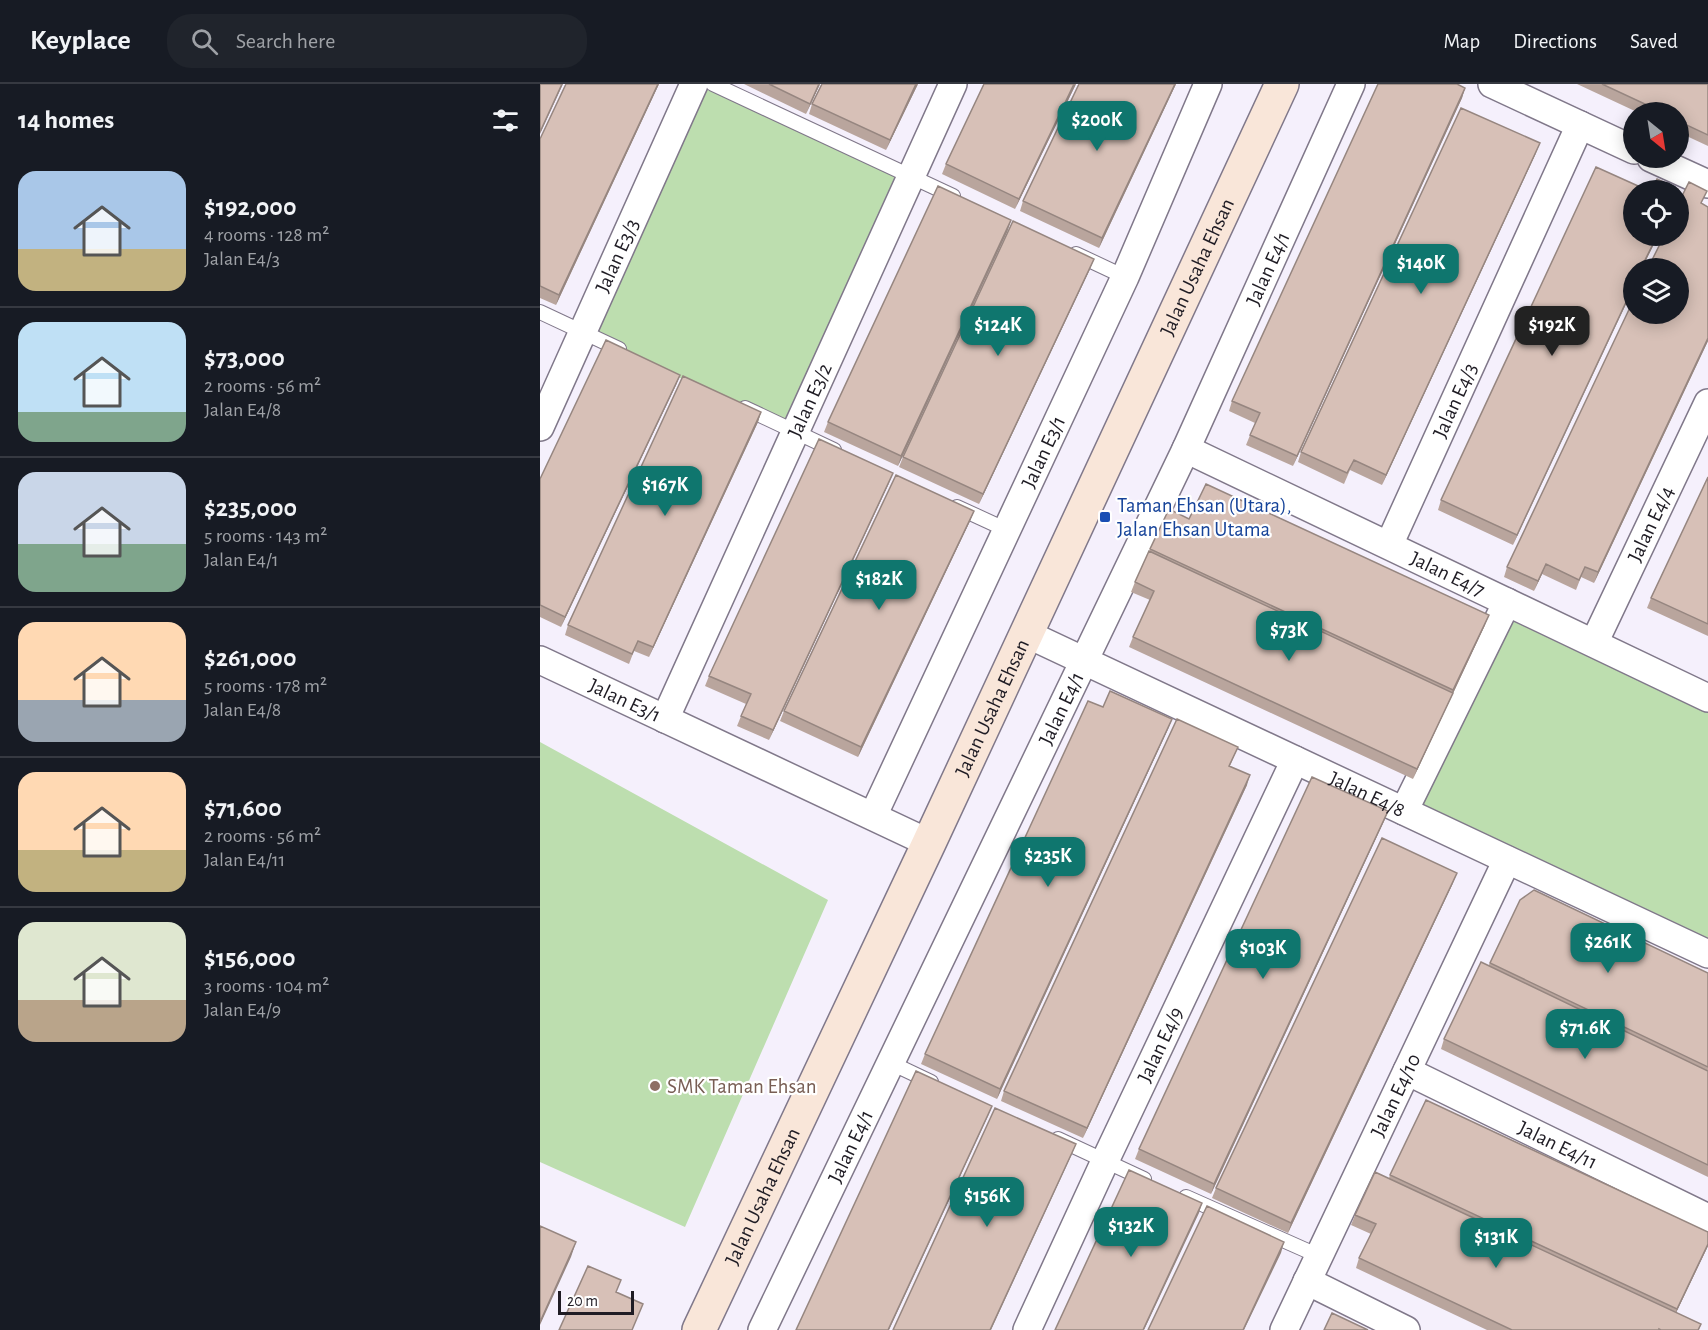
<!DOCTYPE html>
<meta charset="utf-8">
<style>
body{margin:0;font-family:"Alegreya Sans",sans-serif;background:#20242c;color:#f1f3f6;height:100vh;display:flex;flex-direction:column;font-size:22px;white-space:nowrap}
*{box-sizing:border-box;margin:0}
p{font-size:20px;color:#9ea1a6}
.icon{flex:none;width:33px;height:33px;fill:none;stroke:currentColor;stroke-width:2;stroke-linecap:round;stroke-linejoin:round}
.map{position:relative;flex:1;overflow:hidden}
.drawer{display:flex;flex-direction:column;background:#171b24;width:540px}
.drawer>*{flex:none}
.needle{width:39px;rotate:150deg}
.controls{position:absolute;left:1083px;top:18px;display:grid;gap:12px}
.controls a{display:grid;place-items:center;width:66px;height:66px;border-radius:50%;background:#171b24;box-shadow:0 3px 15px #0003;font-size:30px}
.scale{position:absolute;left:18px;bottom:15px;width:76px;box-sizing:border-box;padding-left:6px;border:3px solid #1f1c24;border-top:0;font-size:16px;line-height:21px;white-space:nowrap;color:#1f1c24;-webkit-text-stroke:4px #fff;paint-order:stroke}
.price{position:absolute;translate:-50% -51px;padding:0 14px;border-radius:12px;background:#0f766e;color:#fff;font-size:20px;line-height:39px;filter:drop-shadow(0 2px 3px #0008)}
.price::after{content:'';position:absolute;left:50%;top:36px;width:18px;height:14px;margin-left:-9px;background:inherit;clip-path:polygon(0 0,100% 0,50% 100%)}
.price.selected{background:#222;color:#fff}
ul{padding:0;list-style:none}
li{display:flex;align-items:center;gap:18px;height:150px;padding:0 18px}
li+li{border-top:2px solid #363941}
li span{display:grid;place-items:center;flex:none;width:168px;height:120px;border-radius:18px;color:#555}
li>.icon{margin-inline-start:auto}
span .icon{width:72px;height:72px;fill:#fffc;stroke-width:1}
li b{font-size:26px}
h2{display:flex;justify-content:space-between;align-items:center;height:72px;padding:0 18px;font-size:26px}
header{display:flex;align-items:center;gap:36px;box-sizing:border-box;height:84px;padding:0 30px;background:#171b24;border-bottom:2px solid #363941}
header strong{font-size:28px}
nav{display:flex;gap:33px;margin-inline-start:auto;font-size:21px}
.search{width:420px;height:54px;background:#20242c;display:flex;align-items:center;gap:15px;box-sizing:border-box;padding:0 21px;border-radius:24px;color:#9ea1a6;font-size:22px}
main{display:flex;flex:1;min-height:0}
.map>svg:first-child{display:block}
.green{fill:#bddeaf}
.lines{fill:none;stroke-linecap:round;stroke-linejoin:round}
.lane-casing{stroke:#80788a;stroke-width:16}
.street-casing{stroke:#80788a;stroke-width:30}
.secondary-casing{stroke:#80788a;stroke-width:36}
.lane{stroke:#fff;stroke-width:14}
.street{stroke:#fff;stroke-width:27}
.secondary{stroke:#f9e6d9;stroke-width:33}
.wall{fill:#b9a59d}
.shaded-wall{fill:#968680}
.building{fill:#d7c0b7;stroke:#968680;stroke-width:1.5}
.transit-dot{fill:#1a4fb4;stroke:#fff;stroke-width:2}
.education-dot{fill:#8d6e63;stroke:#fff;stroke-width:2}
.labels{text-anchor:middle;dominant-baseline:central;stroke-width:4.5;stroke-linejoin:round;paint-order:stroke}
.street-label{font-size:21px;fill:#1f1c24;stroke:#fff}
.transit-label{font-size:21px;fill:#164399;stroke:#fff;text-anchor:start}
.education-label{font-size:21px;fill:#785e54;stroke:#fff;text-anchor:start}
</style>
<header>
<strong>Keyplace</strong>
<div class="search"><svg class="icon" aria-label="search" viewBox="0 0 24 24"><circle cx="10" cy="10" r="6"/><path d="M15 15l6 6"/></svg>Search here</div>
<nav><a>Map</a><a>Directions</a><a>Saved</a></nav>
</header>
<main>
<section class="drawer">
<h2>14 homes<svg class="icon" aria-label="filters" viewBox="0 0 24 24"><path d="M4 7h16M4 17h16"/><circle cx="9" cy="7" r="2"/><circle cx="15" cy="17" r="2"/></svg></h2>
<ul>
<li><span style="background:linear-gradient(#a9c7e8 65%,#c2b280 0)"><svg class="icon" aria-label="home" viewBox="0 0 24 24"><path d="M3 11l9-7 9 7M6 9v11h12V9"/></svg></span><div><b>$192,000</b><p>4 rooms · 128 m²</p><p>Jalan E4/3</p></div></li>
<li><span style="background:linear-gradient(#bfe0f5 75%,#7fa58c 0)"><svg class="icon" aria-label="home" viewBox="0 0 24 24"><path d="M3 11l9-7 9 7M6 9v11h12V9"/></svg></span><div><b>$73,000</b><p>2 rooms · 56 m²</p><p>Jalan E4/8</p></div></li>
<li><span style="background:linear-gradient(#c9d6e8 60%,#7fa58c 0)"><svg class="icon" aria-label="home" viewBox="0 0 24 24"><path d="M3 11l9-7 9 7M6 9v11h12V9"/></svg></span><div><b>$235,000</b><p>5 rooms · 143 m²</p><p>Jalan E4/1</p></div></li>
<li><span style="background:linear-gradient(#ffd9b3 65%,#9aa5b1 0)"><svg class="icon" aria-label="home" viewBox="0 0 24 24"><path d="M3 11l9-7 9 7M6 9v11h12V9"/></svg></span><div><b>$261,000</b><p>5 rooms · 178 m²</p><p>Jalan E4/8</p></div></li>
<li><span style="background:linear-gradient(#ffd9b3 65%,#c2b280 0)"><svg class="icon" aria-label="home" viewBox="0 0 24 24"><path d="M3 11l9-7 9 7M6 9v11h12V9"/></svg></span><div><b>$71,600</b><p>2 rooms · 56 m²</p><p>Jalan E4/11</p></div></li>
<li><span style="background:linear-gradient(#dfe7d0 65%,#b9a48a 0)"><svg class="icon" aria-label="home" viewBox="0 0 24 24"><path d="M3 11l9-7 9 7M6 9v11h12V9"/></svg></span><div><b>$156,000</b><p>3 rooms · 104 m²</p><p>Jalan E4/9</p></div></li>
</ul>
</section>
<div class="map">
<svg width="1168" height="1246" viewBox="0 0 1168 1246">
<rect width="100%" height="100%" fill="#f5f0fc"/>
<path class="green" d="M 154,0 L 173,0 L 371,93 L 255,348 L 43,248 Z
M 967,518 L 1168,614 L 1168,870 L 864,727 Z
M 0,658 L 288,816 L 145,1143 L 0,1078 Z"/>
<g class="lines">
<g class="lane-casing">
<path id="lane" d="M 173,0 L 413,112
M 536,170 L 585,193
M 0,228 L 79,265
M 205,324 L 294,366
M 417,423 L 467,446
M 351,979 L 391,998
M 518,1055 L 604,1095
M 646,1113 L 779,1172"/>
</g>
<g class="street-casing">
<g id="street">
<path d="M 952,0 L 1094,66"/>
<path d="M 1111,74 L 1168,100"/>
<path id="s1" d="M 0,343 L 154,0"/>
<path id="s2" d="M 646,365 L 1168,614"/>
<path id="s3" d="M 849,461 L 1040,41"/>
<path id="s4" d="M 487,550 L 1168,870"/>
<path id="s5" d="M 1054,559 L 1168,319"/>
<path id="s6" d="M 0,576 L 389,759"/>
<path id="s7" d="M 125,635 L 413,0"/>
<path d="M 864,727 L 967,518"/>
<path id="s8" d="M 333,732 L 585,193 L 668,0"/>
<path id="s9" d="M 867,987 L 1168,1134"/>
<path d="M 767,1197 L 866,1246"/>
<path id="s10" d="M 222,1246 L 646,365 L 811,0"/>
<path id="s11" d="M 487,1246 L 565,1077 L 755,676"/>
<path id="s12" d="M 744,1246 L 967,776"/>
</g>
</g>
<g class="secondary-casing">
<g id="secondary">
<path id="s13" d="M 159,1246 L 389,759 L 742,0"/>
</g>
</g>
<use href="#lane" class="lane"/>
<use href="#street" class="street"/>
<use href="#secondary" class="secondary"/>
</g>
<path class="wall" d="M 26,0 L 119,0 L 16,221 L 0,214 L 0,55 Z
M 204,0 L 280,0 L 266,30 Z
M 378,0 L 346,66 L 269,30 L 272,20 Z
M 444,0 L 536,0 L 475,125 L 402,90 L 406,80 Z
M 539,0 L 636,0 L 559,164 L 480,127 L 483,117 Z
M 1037,0 L 1168,0 L 1168,62 L 1138,48 L 1138,28 L 1097,28 Z
M 925,4 L 922,14 L 753,382 L 706,361 L 715,339 L 689,327 L 692,317 Z
M 996,69 L 842,401 L 810,386 L 804,400 L 758,378 L 761,368 Z
M 1162,120 L 1168,123 L 1168,257 L 1054,499 L 1041,493 L 1036,506 L 1002,490 L 994,507 L 964,493 L 967,483 Z
M 468,146 L 358,382 L 284,348 L 288,338 Z
M 1094,152 L 1118,152 L 1102,184 L 1094,184 L 973,461 L 898,426 L 901,416 Z
M 550,185 L 439,420 L 359,383 L 363,373 Z
M 140,291 L 136,301 L 21,543 L 0,533 L 0,395 Z
M 221,328 L 218,338 L 109,573 L 94,567 L 89,580 L 25,551 L 28,541 Z
M 1168,393 L 1168,552 L 1107,524 L 1111,514 Z
M 349,399 L 229,656 L 197,642 L 206,620 L 165,602 L 169,592 Z
M 629,425 L 649,435 L 945,541 L 873,695 L 589,563 L 593,553 L 610,516 L 591,508 L 595,498 Z
M 434,427 L 430,437 L 318,673 L 240,637 L 244,627 Z
M 563,623 L 632,635 L 628,645 L 457,1015 L 381,980 L 385,970 Z
M 698,663 L 690,682 L 707,701 L 543,1054 L 461,1017 L 464,1007 Z
M 848,727 L 844,737 L 671,1110 L 595,1075 L 599,1065 Z
M 913,799 L 748,1149 L 672,1114 L 676,1104 Z
M 950,879 L 1168,889 L 1168,1093 L 901,965 L 904,955 Z
M 850,1091 L 1168,1148 L 1168,1162 L 1136,1229 L 1161,1240 L 1159,1246 L 947,1246 L 816,1184 L 819,1174 L 831,1150 L 811,1141 L 815,1131 L 849,1094 Z"/>
<path class="shaded-wall" d="M 22,0 L 23,0 L 0,50 L 0,48 Z
M 118,0 L 119,0 L 16,221 L 19,211 Z
M 279,0 L 280,0 L 266,30 L 270,20 Z
M 376,0 L 378,0 L 346,66 L 350,56 Z
M 534,0 L 536,0 L 475,125 L 479,115 Z
M 635,0 L 636,0 L 559,164 L 562,154 Z
M 925,4 L 922,14 L 753,382 L 757,372 Z
M 1000,59 L 996,69 L 842,401 L 846,391 Z
M 471,136 L 468,146 L 358,382 L 361,372 Z
M 1117,152 L 1118,152 L 1102,184 L 1101,184 Z
M 554,175 L 550,185 L 439,420 L 443,410 Z
M 1094,201 L 1094,203 L 973,461 L 977,451 Z
M 1168,254 L 1168,257 L 1054,499 L 1058,488 Z
M 140,291 L 136,301 L 21,543 L 25,533 Z
M 221,328 L 218,338 L 109,573 L 113,563 Z
M 353,389 L 349,399 L 229,656 L 233,646 Z
M 434,427 L 430,437 L 318,673 L 321,663 Z
M 1006,480 L 1002,490 L 994,507 L 998,497 Z
M 949,531 L 945,541 L 873,695 L 877,685 L 913,606 Z
M 632,635 L 628,645 L 457,1015 L 460,1005 Z
M 710,691 L 707,701 L 543,1054 L 547,1044 Z
M 848,727 L 844,737 L 671,1110 L 674,1100 Z
M 917,789 L 913,799 L 748,1149 L 751,1139 Z
M 452,1022 L 448,1032 L 349,1246 L 348,1246 Z
M 536,1060 L 532,1070 L 451,1246 L 450,1246 Z
M 662,1119 L 659,1129 L 604,1246 L 603,1246 Z
M 36,1158 L 31,1173 L 0,1241 L 0,1238 Z
M 744,1158 L 741,1169 L 704,1246 L 703,1246 Z
M 1168,1160 L 1168,1162 L 1133,1235 L 1137,1225 Z"/>
<path class="building" d="M 0,0 L 22,0 L 0,48 Z
M 26,0 L 118,0 L 19,211 L 0,202 L 0,55 Z
M 229,0 L 279,0 L 270,20 Z
M 282,0 L 376,0 L 350,56 L 272,20 Z
M 444,0 L 534,0 L 479,115 L 406,80 Z
M 539,0 L 635,0 L 562,154 L 483,117 Z
M 838,0 L 917,0 L 925,4 L 757,372 L 710,351 L 720,329 L 692,317 Z
M 1062,0 L 1168,0 L 1168,51 L 1138,37 L 1138,28 L 1122,28 Z
M 921,24 L 1000,59 L 846,391 L 814,376 L 807,389 L 761,368 Z
M 1056,83 L 1107,106 L 1094,106 L 1094,152 L 1117,152 L 1101,184 L 1094,184 L 1094,201 L 977,451 L 901,416 Z
M 1117,95 L 1138,105 L 1138,106 L 1112,106 Z
M 1149,98 L 1167,107 L 1161,119 L 1168,123 L 1168,254 L 1058,488 L 1045,483 L 1039,496 L 1006,480 L 998,497 L 967,483 L 1094,215 L 1094,230 L 1138,230 L 1138,184 L 1108,184 L 1124,152 L 1138,152 L 1138,120 Z
M 398,102 L 471,136 L 361,372 L 288,338 Z
M 473,137 L 554,175 L 443,410 L 363,373 Z
M 66,256 L 140,291 L 25,533 L 0,521 L 0,395 Z
M 143,292 L 221,328 L 113,563 L 98,557 L 92,570 L 28,541 Z
M 279,355 L 353,389 L 233,646 L 201,632 L 211,610 L 169,592 Z
M 356,391 L 434,427 L 321,663 L 244,627 Z
M 1168,393 L 1168,540 L 1111,514 Z
M 666,400 L 949,531 L 913,606 L 610,465 L 629,425 L 649,435 Z
M 609,467 L 913,609 L 877,685 L 593,553 L 614,507 L 595,498 Z
M 570,607 L 632,635 L 460,1005 L 385,970 L 548,617 L 563,623 Z
M 637,635 L 698,663 L 689,682 L 710,691 L 547,1044 L 464,1007 Z
M 772,693 L 848,727 L 674,1100 L 599,1065 Z
M 842,754 L 917,789 L 751,1139 L 676,1104 Z
M 994,806 L 1168,889 L 1168,983 L 950,879 L 980,816 Z
M 941,878 L 1168,987 L 1168,1081 L 904,955 Z
M 376,987 L 452,1022 L 348,1246 L 256,1246 Z
M 886,1016 L 1168,1148 L 1168,1160 L 1137,1225 L 850,1091 Z
M 455,1024 L 536,1060 L 450,1246 L 353,1246 Z
M 589,1086 L 662,1119 L 603,1246 L 515,1246 Z
M 835,1088 L 1161,1240 L 1158,1246 L 1121,1246 L 1119,1245 L 1119,1246 L 972,1246 L 819,1174 L 836,1140 L 815,1131 Z
M 667,1122 L 744,1158 L 703,1246 L 608,1246 Z
M 0,1142 L 36,1158 L 0,1238 Z
M 48,1182 L 81,1196 L 76,1208 L 103,1220 L 92,1246 L 19,1246 Z
M 792,1229 L 828,1246 L 784,1246 Z"/>
<rect class="transit-dot" x="559" y="427" width="12" height="12" rx="3"/>
<circle class="education-dot" cx="115" cy="1002" r="6"/>
<g class="labels">
<g class="street-label">
<text stroke="none"><textPath href="#s1" startOffset="188">Jalan E3/3</textPath></text>
<text stroke="none"><textPath href="#s13" startOffset="1174">Jalan Usaha Ehsan</textPath></text>
<text stroke="none"><textPath href="#s10" startOffset="1176">Jalan E4/1</textPath></text>
<text stroke="none"><textPath href="#s7" startOffset="350">Jalan E3/2</textPath></text>
<text stroke="none"><textPath href="#s3" startOffset="159">Jalan E4/3</textPath></text>
<text stroke="none"><textPath href="#s8" startOffset="402">Jalan E3/1</textPath></text>
<text stroke="none"><textPath href="#s5" startOffset="132">Jalan E4/4</textPath></text>
<text stroke="none"><textPath href="#s2" startOffset="290">Jalan E4/7</textPath></text>
<text stroke="none"><textPath href="#s6" startOffset="94">Jalan E3/1</textPath></text>
<text stroke="none"><textPath href="#s13" startOffset="688">Jalan Usaha Ehsan</textPath></text>
<text stroke="none"><textPath href="#s10" startOffset="690">Jalan E4/1</textPath></text>
<text stroke="none"><textPath href="#s4" startOffset="376">Jalan E4/8</textPath></text>
<text stroke="none"><textPath href="#s11" startOffset="315">Jalan E4/9</textPath></text>
<text stroke="none"><textPath href="#s12" startOffset="260">Jalan E4/10</textPath></text>
<text stroke="none"><textPath href="#s9" startOffset="168">Jalan E4/11</textPath></text>
<text stroke="none"><textPath href="#s10" startOffset="204">Jalan E4/1</textPath></text>
<text stroke="none"><textPath href="#s13" startOffset="148">Jalan Usaha Ehsan</textPath></text>
</g>
<g class="transit-label">
<text x="577" y="421">Taman Ehsan (Utara),<tspan x="577" dy="24">Jalan Ehsan Utama</tspan></text>
</g>
<g class="education-label">
<text x="127" y="1002">SMK Taman Ehsan</text>
</g>
</g>
</svg>
<div class="controls">
<a><svg class="needle" viewBox="-14 -14 28 28"><path d="M0-13l5 13h-10z" fill="#e53935"/><path d="M0 13l5-13h-10z" fill="#9ea1a6"/></svg></a>
<a><svg class="icon" aria-label="locate" viewBox="0 0 24 24"><circle cx="12" cy="12" r="6"/><path d="M12 2v4M12 18v4M2 12h4M18 12h4"/></svg></a>
<a><svg class="icon" aria-label="layers" viewBox="0 0 24 24"><path d="M12 4l9 5-9 5-9-5zM3 14l9 5 9-5"/></svg></a>
</div>
<div class="scale">20 m</div>
<b class="price" style="left:557px;top:68px">$200K</b>
<b class="price" style="left:881px;top:211px">$140K</b>
<b class="price" style="left:458px;top:273px">$124K</b>
<b class="price selected" style="left:1012px;top:273px">$192K</b>
<b class="price" style="left:125px;top:433px">$167K</b>
<b class="price" style="left:339px;top:527px">$182K</b>
<b class="price" style="left:749px;top:578px">$73K</b>
<b class="price" style="left:508px;top:804px">$235K</b>
<b class="price" style="left:1068px;top:890px">$261K</b>
<b class="price" style="left:723px;top:896px">$103K</b>
<b class="price" style="left:1045px;top:976px">$71.6K</b>
<b class="price" style="left:447px;top:1144px">$156K</b>
<b class="price" style="left:591px;top:1174px">$132K</b>
<b class="price" style="left:956px;top:1185px">$131K</b>
</div>
</main>
